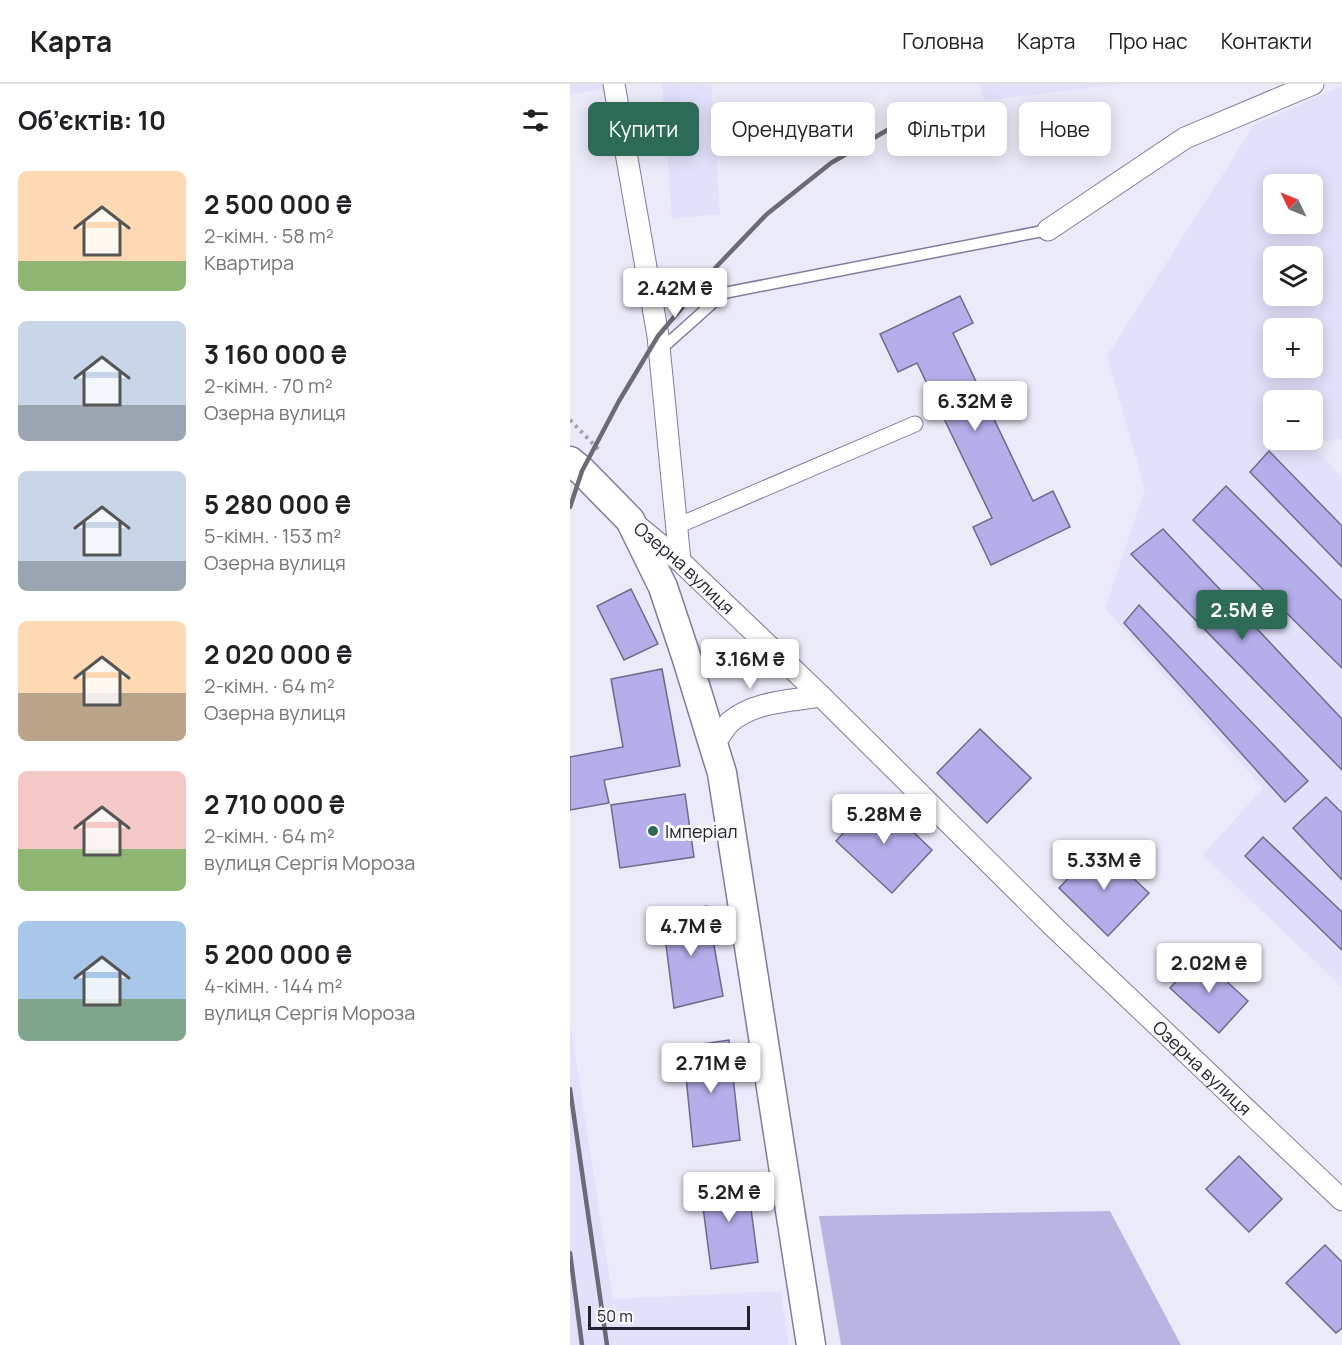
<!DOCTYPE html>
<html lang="uk">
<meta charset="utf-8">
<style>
body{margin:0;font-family:Manrope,sans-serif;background:#f6f6f6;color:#202124;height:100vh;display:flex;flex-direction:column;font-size:22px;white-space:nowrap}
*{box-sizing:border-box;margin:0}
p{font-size:20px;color:#757577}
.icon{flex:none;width:33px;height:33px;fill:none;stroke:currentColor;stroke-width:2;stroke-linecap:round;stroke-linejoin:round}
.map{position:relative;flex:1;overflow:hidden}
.sheet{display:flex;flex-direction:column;background:#fff;width:570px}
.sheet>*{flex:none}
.guide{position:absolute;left:18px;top:18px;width:570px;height:54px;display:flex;gap:12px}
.needle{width:39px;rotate:313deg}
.controls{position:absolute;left:693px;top:90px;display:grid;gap:12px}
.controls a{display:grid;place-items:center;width:60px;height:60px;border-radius:9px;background:#fff;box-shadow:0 3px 15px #0003;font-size:30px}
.scale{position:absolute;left:18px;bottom:15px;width:162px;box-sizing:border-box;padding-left:6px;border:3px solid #22212e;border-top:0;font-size:16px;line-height:21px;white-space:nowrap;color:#22212e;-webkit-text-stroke:4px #f9f9f9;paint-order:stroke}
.price{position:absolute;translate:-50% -51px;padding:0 14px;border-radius:6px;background:#fff;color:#222;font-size:20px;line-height:39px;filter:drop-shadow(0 2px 3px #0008)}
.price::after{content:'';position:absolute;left:50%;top:36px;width:18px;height:14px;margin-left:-9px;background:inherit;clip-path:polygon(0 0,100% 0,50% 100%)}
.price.on{background:#2e6b56;color:#fff}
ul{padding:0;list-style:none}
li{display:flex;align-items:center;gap:18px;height:150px;padding:0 18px}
li span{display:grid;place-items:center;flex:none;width:168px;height:120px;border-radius:9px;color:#555}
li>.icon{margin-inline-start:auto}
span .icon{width:72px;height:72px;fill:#fffc;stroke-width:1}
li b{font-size:26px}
h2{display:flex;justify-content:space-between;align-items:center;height:72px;padding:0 18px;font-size:26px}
.chip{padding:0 21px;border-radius:9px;background:#fff;box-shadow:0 3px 15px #0003;font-size:21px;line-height:54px}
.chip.on{background:#2e6b56;color:#fff}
header{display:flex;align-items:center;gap:36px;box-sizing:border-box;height:84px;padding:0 30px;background:#fff;border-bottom:2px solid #e0e0e0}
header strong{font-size:28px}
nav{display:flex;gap:33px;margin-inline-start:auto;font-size:21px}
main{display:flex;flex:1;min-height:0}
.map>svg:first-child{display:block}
.built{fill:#e2e1fb;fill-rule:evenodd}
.green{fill:#b9b5e2}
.building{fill:#b4aeeb;stroke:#6d6a8b;stroke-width:1.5}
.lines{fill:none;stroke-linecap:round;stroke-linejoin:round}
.service-casing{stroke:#7f7c9d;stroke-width:13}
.pedestrian-casing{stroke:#7f7c9d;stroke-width:17}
.minor-casing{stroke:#7f7c9d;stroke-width:23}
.secondary-casing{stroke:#7f7c9d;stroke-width:31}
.path{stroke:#a2a1af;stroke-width:4;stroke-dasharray:3 4.5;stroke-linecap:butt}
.service{stroke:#fff;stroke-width:10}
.pedestrian{stroke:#fff;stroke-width:15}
.minor{stroke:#fff;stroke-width:21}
.secondary{stroke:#fff;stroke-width:28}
.rail{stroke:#6b6a77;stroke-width:4.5}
.poi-dot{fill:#2e6b56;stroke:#f9f9f9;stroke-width:2}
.labels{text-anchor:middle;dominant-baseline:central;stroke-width:6;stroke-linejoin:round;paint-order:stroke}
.street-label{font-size:18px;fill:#22212e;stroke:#f9f9f9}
.poi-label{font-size:18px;fill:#22212e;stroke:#f9f9f9;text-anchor:start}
</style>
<header>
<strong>Карта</strong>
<nav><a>Головна</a><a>Карта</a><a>Про нас</a><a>Контакти</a></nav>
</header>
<main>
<section class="sheet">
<h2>Об’єктів: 10<svg class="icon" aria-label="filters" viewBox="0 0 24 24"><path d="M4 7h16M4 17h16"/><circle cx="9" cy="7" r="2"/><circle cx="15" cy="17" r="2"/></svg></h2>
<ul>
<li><span style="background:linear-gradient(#ffd9b3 75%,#8fb573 0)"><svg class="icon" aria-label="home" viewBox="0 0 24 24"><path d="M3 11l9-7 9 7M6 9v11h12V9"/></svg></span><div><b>2 500 000 ₴</b><p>2-кімн. · 58 m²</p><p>Квартира</p></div></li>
<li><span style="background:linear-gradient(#c9d6e8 70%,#9aa5b1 0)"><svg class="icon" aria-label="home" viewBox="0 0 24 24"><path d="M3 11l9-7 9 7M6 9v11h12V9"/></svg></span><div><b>3 160 000 ₴</b><p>2-кімн. · 70 m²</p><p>Озерна вулиця</p></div></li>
<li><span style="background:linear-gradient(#c9d6e8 75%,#9aa5b1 0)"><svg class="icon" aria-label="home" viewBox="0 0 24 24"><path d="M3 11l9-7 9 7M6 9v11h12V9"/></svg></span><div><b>5 280 000 ₴</b><p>5-кімн. · 153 m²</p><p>Озерна вулиця</p></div></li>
<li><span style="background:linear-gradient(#ffd9b3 60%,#b9a48a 0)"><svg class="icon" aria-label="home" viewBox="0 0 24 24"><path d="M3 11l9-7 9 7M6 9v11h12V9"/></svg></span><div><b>2 020 000 ₴</b><p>2-кімн. · 64 m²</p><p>Озерна вулиця</p></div></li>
<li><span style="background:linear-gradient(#f6c9c9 65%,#8fb573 0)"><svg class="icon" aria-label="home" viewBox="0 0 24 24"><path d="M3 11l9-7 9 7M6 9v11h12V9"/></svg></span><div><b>2 710 000 ₴</b><p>2-кімн. · 64 m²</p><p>вулиця Сергія Мороза</p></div></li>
<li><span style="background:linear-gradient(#a9c7e8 65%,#7fa58c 0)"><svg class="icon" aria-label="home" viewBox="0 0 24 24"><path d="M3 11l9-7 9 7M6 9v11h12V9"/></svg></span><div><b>5 200 000 ₴</b><p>4-кімн. · 144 m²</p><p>вулиця Сергія Мороза</p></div></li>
</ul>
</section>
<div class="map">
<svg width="772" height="1261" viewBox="0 0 772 1261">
<rect width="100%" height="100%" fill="#ebeaf9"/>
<path class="built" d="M 0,0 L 57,0 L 0,11 Z
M 92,0 L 141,0 L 150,130 L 102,135 Z
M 409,0 L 552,0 L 414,17 Z
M 772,2 L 772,354 L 742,360 L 772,394 L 772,903 L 633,771 L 693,704 L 535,524 L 575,406 L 537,272 L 684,41 ZM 704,100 L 742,100 L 742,140 L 704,140 ZM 704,172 L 742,172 L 742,212 L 704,212 ZM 704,244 L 742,244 L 742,284 L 704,284 ZM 704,316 L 742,316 L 742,356 L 704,356 Z
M 0,938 L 43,1215 L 211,1207 L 219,1261 L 0,1261 Z"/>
<path class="green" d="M 540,1127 L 611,1261 L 271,1261 L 249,1132 Z"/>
<path class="building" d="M 390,212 L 403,239 L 383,249 L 463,417 L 483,407 L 500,443 L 421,481 L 403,443 L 422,434 L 347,279 L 328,288 L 310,250 Z
M 699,367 L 772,442 L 772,483 L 680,388 Z
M 656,402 L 772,517 L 772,584 L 623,436 Z
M 593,445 L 772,635 L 772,686 L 561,470 Z
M 61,505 L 88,560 L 54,576 L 27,522 Z
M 569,521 L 738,697 L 715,718 L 554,539 Z
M 92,585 L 110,682 L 34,696 L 39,719 L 0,726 L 0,673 L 53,663 L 41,595 Z
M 410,645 L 461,694 L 417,739 L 367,689 Z
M 115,710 L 124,773 L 50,784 L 41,721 Z
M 307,713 L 362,766 L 322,809 L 266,757 Z
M 756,713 L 772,729 L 772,796 L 723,744 Z
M 693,753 L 772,828 L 772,866 L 675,772 Z
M 529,762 L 579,809 L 538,852 L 489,804 Z
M 137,822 L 153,912 L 104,924 L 92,829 Z
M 629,872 L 678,917 L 649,949 L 600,904 Z
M 159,956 L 170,1056 L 123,1063 L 113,963 Z
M 669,1072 L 712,1115 L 679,1148 L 636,1105 Z
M 177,1094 L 188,1178 L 141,1185 L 130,1100 Z
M 755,1161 L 772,1178 L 772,1244 L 766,1249 L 716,1199 Z"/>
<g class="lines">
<g class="service-casing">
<path id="service" d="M 89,267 L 154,209 L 478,146"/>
</g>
<g class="pedestrian-casing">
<path id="pedestrian" d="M 107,442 L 345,340"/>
</g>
<g class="minor-casing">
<g id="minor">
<path d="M 44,0 L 88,252 L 110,477"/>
<path d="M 478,146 L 615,54 L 743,0"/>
<path id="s1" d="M 65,440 L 110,477 L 251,612 L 487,846 L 772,1116"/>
<path d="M 143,661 C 149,654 154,644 160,638 C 184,617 222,617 251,612"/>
</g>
</g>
<g class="secondary-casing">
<path id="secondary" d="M 0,377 L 12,387 L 60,436 L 93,503 L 116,572 L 152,689 L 241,1261"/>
</g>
<path class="path" d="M 0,336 L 30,367"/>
<use href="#service" class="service"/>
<use href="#pedestrian" class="pedestrian"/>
<use href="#minor" class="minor"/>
<use href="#secondary" class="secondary"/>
<path class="rail" d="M 0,423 L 12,387 L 49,317 L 88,252 L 148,181 L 197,130 L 261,79 L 343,31
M 0,1005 L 37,1261
M 0,1169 L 12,1261"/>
</g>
<circle class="poi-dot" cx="83" cy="747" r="6"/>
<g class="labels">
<g class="street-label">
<text stroke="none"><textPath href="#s1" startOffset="66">Озерна вулиця</textPath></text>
<text stroke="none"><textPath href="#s1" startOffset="786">Озерна вулиця</textPath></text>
</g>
<g class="poi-label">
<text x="95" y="747">Імперіал</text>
</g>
</g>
</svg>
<div class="controls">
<a><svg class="needle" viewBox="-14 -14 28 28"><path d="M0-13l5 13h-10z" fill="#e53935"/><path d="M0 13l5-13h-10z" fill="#757577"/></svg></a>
<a><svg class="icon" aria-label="layers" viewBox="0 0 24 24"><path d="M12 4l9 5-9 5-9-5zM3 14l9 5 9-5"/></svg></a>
<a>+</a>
<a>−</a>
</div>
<div class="scale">50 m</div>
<b class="price" style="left:105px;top:235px">2.42M ₴</b>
<b class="price" style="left:405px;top:348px">6.32M ₴</b>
<b class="price on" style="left:672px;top:557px">2.5M ₴</b>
<b class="price" style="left:180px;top:606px">3.16M ₴</b>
<b class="price" style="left:314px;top:761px">5.28M ₴</b>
<b class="price" style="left:534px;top:807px">5.33M ₴</b>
<b class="price" style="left:121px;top:873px">4.7M ₴</b>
<b class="price" style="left:639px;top:910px">2.02M ₴</b>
<b class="price" style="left:141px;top:1010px">2.71M ₴</b>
<b class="price" style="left:159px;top:1139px">5.2M ₴</b>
<div class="guide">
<a class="chip on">Купити</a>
<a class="chip">Орендувати</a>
<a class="chip">Фільтри</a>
<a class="chip">Нове</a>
</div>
</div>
</main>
